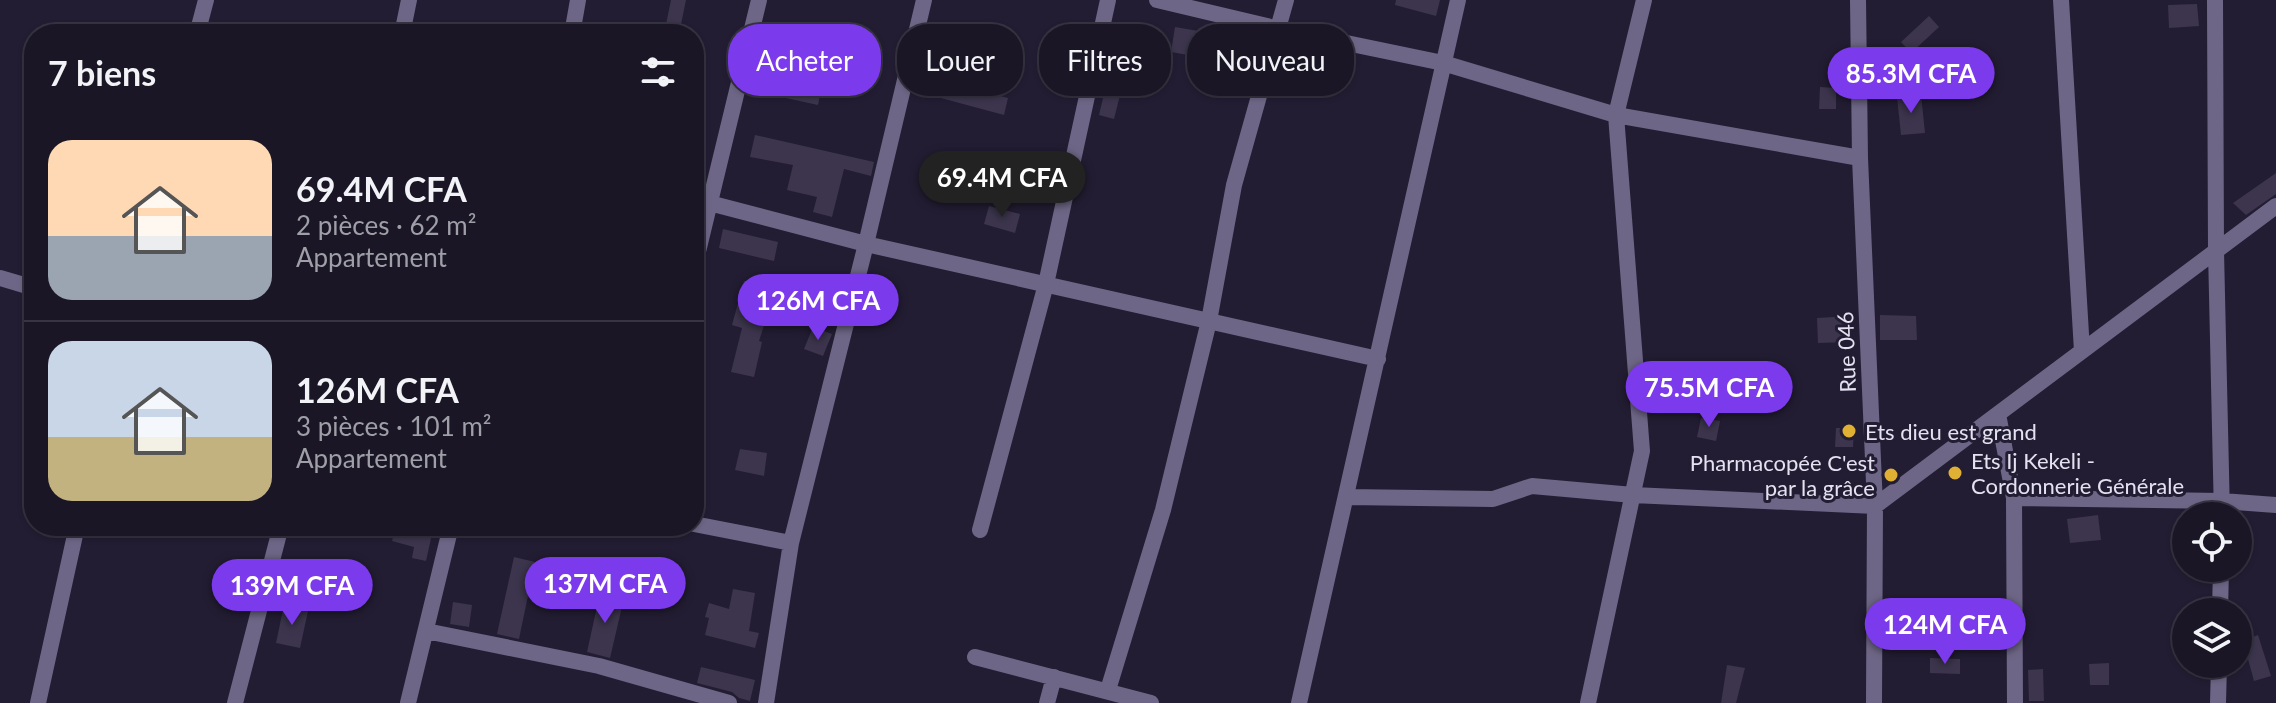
<!DOCTYPE html>
<html lang="fr">
<meta charset="utf-8">
<style>
body{margin:0;font-family:Lato,sans-serif;background:#231f2e;color:#f1f3f6;height:100vh;display:flex;flex-direction:column;font-size:30px;white-space:nowrap}
*{box-sizing:border-box;margin:0}
p{font-size:26px;color:#9f9fa7}
.icon{flex:none;width:44px;height:44px;fill:none;stroke:currentColor;stroke-width:2;stroke-linecap:round;stroke-linejoin:round}
.map{position:relative;flex:1;overflow:hidden}
.panel{position:absolute;left:24px;top:24px;width:680px;height:512px;display:flex;flex-direction:column;background:#1a1626;border-radius:32px;box-shadow:0 2px 6px #0004,0 0 0 2px #383543}
.panel>*{flex:none}
.top-card{position:absolute;left:728px;top:24px;width:760px;height:72px;display:flex;gap:16px}
.fabs{position:absolute;left:2172px;top:502px;display:grid;gap:16px}
.fabs a{display:grid;place-items:center;width:80px;height:80px;border-radius:50%;background:#1a1626;box-shadow:0 2px 6px #0004,0 0 0 2px #383543;font-size:40px}
.price{position:absolute;translate:-50% -68px;padding:0 18px;border-radius:28px;background:#7c3aed;color:#fff;font-size:26px;line-height:52px;filter:drop-shadow(0 2px 4px #0008)}
.price::after{content:'';position:absolute;left:50%;top:48px;width:24px;height:18px;margin-left:-12px;background:inherit;clip-path:polygon(0 0,100% 0,50% 100%)}
.price.active{background:#222;color:#fff}
ul{padding:0;list-style:none}
li{display:flex;align-items:center;gap:24px;height:200px;padding:0 24px}
li+li{border-top:2px solid #383543}
li span{display:grid;place-items:center;flex:none;width:224px;height:160px;border-radius:24px;color:#555}
li>.icon{margin-inline-start:auto}
span .icon{width:96px;height:96px;fill:#fffc;stroke-width:1}
li b{font-size:34px}
h2{display:flex;justify-content:space-between;align-items:center;height:96px;padding:0 24px;font-size:34px}
.chip{padding:0 28px;border-radius:32px;background:#1a1626;box-shadow:0 2px 6px #0004,0 0 0 2px #383543;font-size:28px;line-height:72px}
.chip.active{background:#7c3aed;color:#fff}
.map>svg:first-child{display:block}
.building{fill:#3c354d}
.lines{fill:none;stroke-linecap:round;stroke-linejoin:round}
.minor{stroke:#6e6686;stroke-width:16}
.poi-dot{fill:#e0b034;stroke:#231d33;stroke-width:3}
.labels{text-anchor:middle;dominant-baseline:central;stroke-width:6;stroke-linejoin:round;paint-order:stroke}
.street-label{font-size:22px;fill:#e4e1f0;stroke:#231d33}
.poi-label{font-size:22px;fill:#e4e1f0;stroke:#231d33;text-anchor:start}
</style>
<div class="map">
<svg width="2276" height="703" viewBox="0 0 2276 703">
<rect width="100%" height="100%" fill="#231d33"/>
<path class="building" d="M 671,0 L 686,0 L 679,34 L 664,34 Z
M 1396,0 L 1440,0 L 1436,16 L 1395,5 Z
M 2197,4 L 2199,26 L 2169,28 L 2168,5 Z
M 1929,16 L 1939,27 L 1911,53 L 1901,42 Z
M 1120,26 L 1138,31 L 1130,56 L 1134,57 L 1130,80 L 1124,79 L 1114,119 L 1099,115 Z
M 1175,27 L 1210,33 L 1205,58 L 1171,52 Z
M 768,67 L 823,79 L 818,105 L 763,93 Z
M 931,78 L 1008,98 L 1004,115 L 926,94 Z
M 1820,87 L 1836,88 L 1836,109 L 1819,109 Z
M 1921,94 L 1925,133 L 1901,135 L 1897,97 Z
M 755,135 L 874,162 L 871,176 L 844,169 L 832,217 L 813,212 L 817,197 L 787,190 L 793,165 L 750,157 Z
M 2276,173 L 2276,194 L 2246,215 L 2233,203 Z
M 984,175 L 1005,180 L 999,204 L 978,199 Z
M 989,206 L 1020,214 L 1015,233 L 984,224 Z
M 723,229 L 778,242 L 774,261 L 719,248 Z
M 744,281 L 775,291 L 759,341 L 762,342 L 754,377 L 731,372 L 742,328 L 732,325 Z
M 1880,315 L 1916,316 L 1917,340 L 1880,340 Z
M 1849,316 L 1850,342 L 1818,343 L 1817,318 Z
M 813,327 L 832,334 L 823,356 L 804,349 Z
M 1701,418 L 1720,421 L 1716,441 L 1697,437 Z
M 1836,428 L 1854,428 L 1853,447 L 1835,447 Z
M 740,449 L 767,453 L 764,476 L 735,470 Z
M 2098,515 L 2101,540 L 2070,543 L 2067,519 Z
M 396,526 L 432,534 L 426,561 L 412,558 L 414,547 L 392,541 Z
M 514,557 L 535,562 L 519,639 L 497,634 Z
M 733,589 L 755,593 L 749,631 L 759,633 L 755,648 L 705,635 L 709,618 L 705,617 L 709,603 L 729,609 Z
M 600,593 L 624,598 L 610,658 L 587,652 Z
M 453,602 L 472,605 L 469,627 L 450,624 Z
M 1949,603 L 1977,603 L 1977,635 L 1949,636 Z
M 284,605 L 308,611 L 300,648 L 276,643 Z
M 2242,611 L 2250,638 L 2258,635 L 2271,676 L 2254,681 L 2248,659 L 2238,662 L 2238,612 Z
M 1930,658 L 1960,659 L 1960,674 L 1930,673 Z
M 2109,663 L 2109,685 L 2090,685 L 2089,664 Z
M 1727,665 L 1745,668 L 1736,703 L 1721,703 Z
M 701,667 L 755,680 L 750,701 L 739,698 L 732,692 L 697,683 Z
M 2043,669 L 2044,701 L 2029,701 L 2028,670 Z"/>
<g class="lines">
<path class="minor" d="M 1157,0 L 1279,29 L 1443,63 L 1616,115 L 1860,158
M 1858,0 L 1860,158 L 1875,506 L 1874,703
M 2061,0 L 2082,351
M 2215,0 L 2216,251 L 2222,516
M 197,34 L 206,0
M 402,34 L 409,0
M 572,34 L 578,0
M 694,199 L 866,244 L 1378,359
M 694,268 L 759,0
M 0,278 L 34,288
M 1998,414 L 2014,498 L 2015,703
M 1347,497 L 1493,499 L 1532,486 L 1633,495 L 1875,506 L 2276,206
M 2014,498 L 2222,501 L 2276,505
M 694,524 L 791,543
M 980,530 L 1046,284 L 1108,0
M 2220,612 L 2221,568
M 426,631 L 599,666 L 729,703
M 975,657 L 1151,703
M 1108,690 L 1163,510 L 1209,321 L 1234,185 L 1286,0
M 38,703 L 77,526
M 235,703 L 281,526
M 408,703 L 451,526
M 766,703 L 791,543 L 866,244 L 924,0
M 1047,703 L 1054,677
M 1299,703 L 1458,0
M 1588,703 L 1642,451 L 1616,115 L 1644,0
M 2218,703 L 2219,664"/>
</g>
<g class="poi-dot">
<circle cx="1849" cy="431" r="8"/>
<circle cx="1955" cy="473" r="8"/>
<circle cx="1891" cy="475" r="8"/>
</g>
<g class="labels">
<g class="street-label">
<text transform="translate(1846 352) rotate(-92)">Rue 046</text>
</g>
<g class="poi-label">
<text x="1865" y="431">Ets dieu est grand</text>
<text x="1971" y="460">Ets Ij Kekeli -<tspan x="1971" dy="25">Cordonnerie Générale</tspan></text>
<text x="1875" y="462" text-anchor="end">Pharmacopée C'est<tspan x="1875" dy="25">par la grâce</tspan></text>
</g>
</g>
</svg>
<div class="fabs">
<a><svg class="icon" aria-label="locate" viewBox="0 0 24 24"><circle cx="12" cy="12" r="6"/><path d="M12 2v4M12 18v4M2 12h4M18 12h4"/></svg></a>
<a><svg class="icon" aria-label="layers" viewBox="0 0 24 24"><path d="M12 4l9 5-9 5-9-5zM3 14l9 5 9-5"/></svg></a>
</div>
<b class="price" style="left:1911px;top:115px">85.3M CFA</b>
<b class="price active" style="left:1002px;top:219px">69.4M CFA</b>
<b class="price" style="left:818px;top:342px">126M CFA</b>
<b class="price" style="left:1709px;top:429px">75.5M CFA</b>
<b class="price" style="left:605px;top:625px">137M CFA</b>
<b class="price" style="left:292px;top:627px">139M CFA</b>
<b class="price" style="left:1945px;top:666px">124M CFA</b>
<div class="top-card">
<a class="chip active">Acheter</a>
<a class="chip">Louer</a>
<a class="chip">Filtres</a>
<a class="chip">Nouveau</a>
</div>
<section class="panel">
<h2>7 biens<svg class="icon" aria-label="filters" viewBox="0 0 24 24"><path d="M4 7h16M4 17h16"/><circle cx="9" cy="7" r="2"/><circle cx="15" cy="17" r="2"/></svg></h2>
<ul>
<li><span style="background:linear-gradient(#ffd9b3 60%,#9aa5b1 0)"><svg class="icon" aria-label="home" viewBox="0 0 24 24"><path d="M3 11l9-7 9 7M6 9v11h12V9"/></svg></span><div><b>69.4M CFA</b><p>2 pièces · 62 m²</p><p>Appartement</p></div></li>
<li><span style="background:linear-gradient(#c9d6e8 60%,#c2b280 0)"><svg class="icon" aria-label="home" viewBox="0 0 24 24"><path d="M3 11l9-7 9 7M6 9v11h12V9"/></svg></span><div><b>126M CFA</b><p>3 pièces · 101 m²</p><p>Appartement</p></div></li>
</ul>
</section>
</div>
